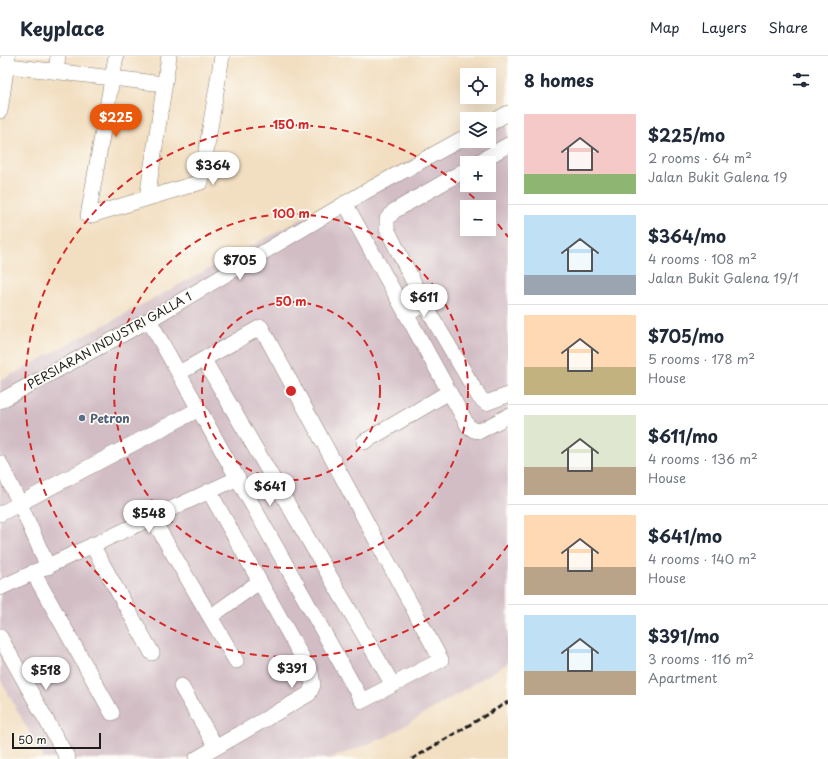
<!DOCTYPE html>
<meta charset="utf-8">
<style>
body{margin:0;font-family:"Playpen Sans",sans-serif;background:#f2f2f3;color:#1f2937;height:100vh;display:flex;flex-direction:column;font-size:15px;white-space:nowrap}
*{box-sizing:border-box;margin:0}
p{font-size:13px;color:#747a83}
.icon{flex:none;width:22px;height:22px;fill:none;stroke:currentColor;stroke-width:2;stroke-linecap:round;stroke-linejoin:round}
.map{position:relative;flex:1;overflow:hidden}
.details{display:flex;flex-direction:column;background:#fff;width:320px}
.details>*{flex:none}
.tools{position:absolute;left:460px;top:12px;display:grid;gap:8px}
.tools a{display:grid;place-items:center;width:36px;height:36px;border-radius:0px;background:#fff;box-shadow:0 4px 16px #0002;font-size:20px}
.scale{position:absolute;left:12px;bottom:10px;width:89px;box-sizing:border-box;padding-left:4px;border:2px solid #1c1c1c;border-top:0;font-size:11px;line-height:14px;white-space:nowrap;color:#1c1c1c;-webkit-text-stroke:3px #fdfcf7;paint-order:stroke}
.price{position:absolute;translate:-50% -34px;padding:0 9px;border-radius:14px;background:#fff;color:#222;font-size:13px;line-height:26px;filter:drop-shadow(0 1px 2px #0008)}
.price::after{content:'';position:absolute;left:50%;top:24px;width:12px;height:9px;margin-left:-6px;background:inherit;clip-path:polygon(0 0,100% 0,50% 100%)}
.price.active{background:#ea580c;color:#fff}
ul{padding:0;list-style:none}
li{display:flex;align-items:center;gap:12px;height:100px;padding:0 16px}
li+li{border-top:1px solid #e0e1e3}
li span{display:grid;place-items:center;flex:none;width:112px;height:80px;border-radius:0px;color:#555}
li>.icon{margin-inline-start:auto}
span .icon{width:48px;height:48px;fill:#fffc;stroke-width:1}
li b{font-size:17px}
h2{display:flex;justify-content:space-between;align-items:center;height:48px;padding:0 16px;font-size:17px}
header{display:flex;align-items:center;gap:24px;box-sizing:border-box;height:56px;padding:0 20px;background:#fff;border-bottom:1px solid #e0e1e3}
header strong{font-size:19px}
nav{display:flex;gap:22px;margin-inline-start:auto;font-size:14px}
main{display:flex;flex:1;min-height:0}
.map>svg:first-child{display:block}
.industrial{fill:#d2bdc5;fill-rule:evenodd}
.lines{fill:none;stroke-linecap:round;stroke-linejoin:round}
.minor-casing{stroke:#877d6e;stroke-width:16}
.minor{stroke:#fff;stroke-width:15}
.rail{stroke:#1c1c1c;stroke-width:3;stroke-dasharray:6 3;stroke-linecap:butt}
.ring{fill:none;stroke:#d62828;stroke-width:2;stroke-dasharray:7 5}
.service-dot{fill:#5c6f8a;stroke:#fdfcf7;stroke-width:1.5}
.labels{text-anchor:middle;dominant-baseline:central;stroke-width:3.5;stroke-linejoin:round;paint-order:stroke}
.street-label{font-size:12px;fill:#1c1c1c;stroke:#fdfcf7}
.service-label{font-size:12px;font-weight:bold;fill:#4e5e75;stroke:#fdfcf7;text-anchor:start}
.centre{fill:#d62828;stroke:#fdfcf7;stroke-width:2}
.ring-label{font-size:12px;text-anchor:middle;font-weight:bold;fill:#d62828;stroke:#fdfcf7;stroke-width:3.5;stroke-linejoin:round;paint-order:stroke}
</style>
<header>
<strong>Keyplace</strong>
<nav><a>Map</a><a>Layers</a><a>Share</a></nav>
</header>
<main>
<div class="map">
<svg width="508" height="703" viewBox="0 0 508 703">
<rect width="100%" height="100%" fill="#fdfcf7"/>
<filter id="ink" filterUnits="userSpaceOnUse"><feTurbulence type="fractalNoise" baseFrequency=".025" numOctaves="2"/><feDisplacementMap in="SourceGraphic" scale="8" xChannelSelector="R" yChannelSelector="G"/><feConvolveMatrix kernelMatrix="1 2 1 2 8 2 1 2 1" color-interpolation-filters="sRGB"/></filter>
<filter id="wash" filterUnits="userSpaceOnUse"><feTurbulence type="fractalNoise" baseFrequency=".012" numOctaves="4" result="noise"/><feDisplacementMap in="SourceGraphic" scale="16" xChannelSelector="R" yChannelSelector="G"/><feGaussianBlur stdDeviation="0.9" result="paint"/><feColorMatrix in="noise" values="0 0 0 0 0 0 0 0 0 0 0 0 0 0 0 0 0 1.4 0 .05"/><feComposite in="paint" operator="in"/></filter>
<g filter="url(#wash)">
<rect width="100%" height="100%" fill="#f2dec0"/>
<path class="industrial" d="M 508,52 L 508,607 L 386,681 L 329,703 L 44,703 L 0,623 L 0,325 L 467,74 L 467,85 L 489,85 L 489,63 ZM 467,107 L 489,107 L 489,129 L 467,129 ZM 467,151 L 489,151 L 489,173 L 467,173 Z"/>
</g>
<g filter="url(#ink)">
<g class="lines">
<g class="minor-casing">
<path id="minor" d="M 116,0 L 88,160 L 201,126 L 222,0
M 0,9 L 164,28
M 56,15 L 58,0
M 0,55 L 8,0
M 489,68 L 508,57
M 477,107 L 508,89
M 147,142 L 169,0
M 345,147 L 468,370 L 474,374 L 480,375 L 508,360
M 425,249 L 479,341 L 486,347 L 508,339
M 406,258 L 425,249 L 387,173 L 387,163 L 394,155 L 467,113
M 149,264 L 362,645 L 441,604 L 261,271 L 179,317
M 204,304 L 393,629
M 0,345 L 149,264 L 363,137 L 467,80
M 364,386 L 449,336
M 0,407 L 20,448 L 48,511
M 0,458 L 199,353
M 152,462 L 236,605
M 92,489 L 152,597
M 33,516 L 112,657
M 0,532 L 238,422
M 210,561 L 259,526
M 0,581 L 68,703
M 181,630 L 216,691
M 196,703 L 309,638 L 313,629 L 311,617 L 209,435"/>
</g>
<use href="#minor" class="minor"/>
<path class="rail" d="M 412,703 L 508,646"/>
</g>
</g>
<g class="ring">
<circle cx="291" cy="335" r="89"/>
<circle cx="291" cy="335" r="177"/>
<path d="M508 489A266 266 0 1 1 482 150M490 159A266 266 0 0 1 508 181"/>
</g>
<circle class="service-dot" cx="82" cy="362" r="4"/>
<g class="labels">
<g class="street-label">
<text transform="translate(109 284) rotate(-29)">PERSIARAN INDUSTRI GALLA 1</text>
</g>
<g class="service-label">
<text x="90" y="362">Petron</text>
</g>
</g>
<circle cx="291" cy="335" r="6" class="centre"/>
<g class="ring-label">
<text x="291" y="73">150 m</text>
<text x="291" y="162">100 m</text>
<text x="291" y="250">50 m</text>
</g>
</svg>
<div class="tools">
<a><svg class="icon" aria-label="locate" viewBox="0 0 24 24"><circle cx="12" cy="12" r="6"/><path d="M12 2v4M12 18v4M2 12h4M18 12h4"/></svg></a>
<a><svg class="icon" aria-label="layers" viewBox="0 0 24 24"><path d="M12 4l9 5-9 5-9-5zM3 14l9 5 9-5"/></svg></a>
<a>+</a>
<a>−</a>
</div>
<div class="scale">50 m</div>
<b class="price active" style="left:116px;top:82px">$225</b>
<b class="price" style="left:213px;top:130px">$364</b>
<b class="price" style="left:240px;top:225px">$705</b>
<b class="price" style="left:424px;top:262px">$611</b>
<b class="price" style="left:270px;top:451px">$641</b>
<b class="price" style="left:149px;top:478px">$548</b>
<b class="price" style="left:292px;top:633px">$391</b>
<b class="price" style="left:46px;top:635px">$518</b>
</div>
<section class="details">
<h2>8 homes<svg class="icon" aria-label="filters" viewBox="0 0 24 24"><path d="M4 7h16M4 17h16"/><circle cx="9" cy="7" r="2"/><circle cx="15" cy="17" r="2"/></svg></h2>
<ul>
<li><span style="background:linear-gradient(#f6c9c9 75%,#8fb573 0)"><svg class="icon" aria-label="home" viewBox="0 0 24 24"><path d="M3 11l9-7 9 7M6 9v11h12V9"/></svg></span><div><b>$225/mo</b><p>2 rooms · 64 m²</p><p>Jalan Bukit Galena 19</p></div></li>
<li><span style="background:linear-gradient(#bfe0f5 75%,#9aa5b1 0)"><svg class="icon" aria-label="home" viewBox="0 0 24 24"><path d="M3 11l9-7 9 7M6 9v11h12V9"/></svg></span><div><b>$364/mo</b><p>4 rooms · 108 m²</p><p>Jalan Bukit Galena 19/1</p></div></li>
<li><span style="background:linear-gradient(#ffd9b3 65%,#c2b280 0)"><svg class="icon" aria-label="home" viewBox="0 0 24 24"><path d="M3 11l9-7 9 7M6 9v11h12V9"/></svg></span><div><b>$705/mo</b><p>5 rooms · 178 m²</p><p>House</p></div></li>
<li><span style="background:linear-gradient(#dfe7d0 65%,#b9a48a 0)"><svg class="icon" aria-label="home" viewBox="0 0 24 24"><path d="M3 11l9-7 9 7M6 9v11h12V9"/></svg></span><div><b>$611/mo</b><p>4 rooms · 136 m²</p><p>House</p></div></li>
<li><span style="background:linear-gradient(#ffd9b3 65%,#b9a48a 0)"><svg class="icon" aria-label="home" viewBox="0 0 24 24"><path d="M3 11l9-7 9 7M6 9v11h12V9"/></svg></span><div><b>$641/mo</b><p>4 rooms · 140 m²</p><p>House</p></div></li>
<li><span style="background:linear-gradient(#bfe0f5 70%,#b9a48a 0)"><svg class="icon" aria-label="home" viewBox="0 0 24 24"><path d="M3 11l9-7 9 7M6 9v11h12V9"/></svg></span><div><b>$391/mo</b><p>3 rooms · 116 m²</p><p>Apartment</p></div></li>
</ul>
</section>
</main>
